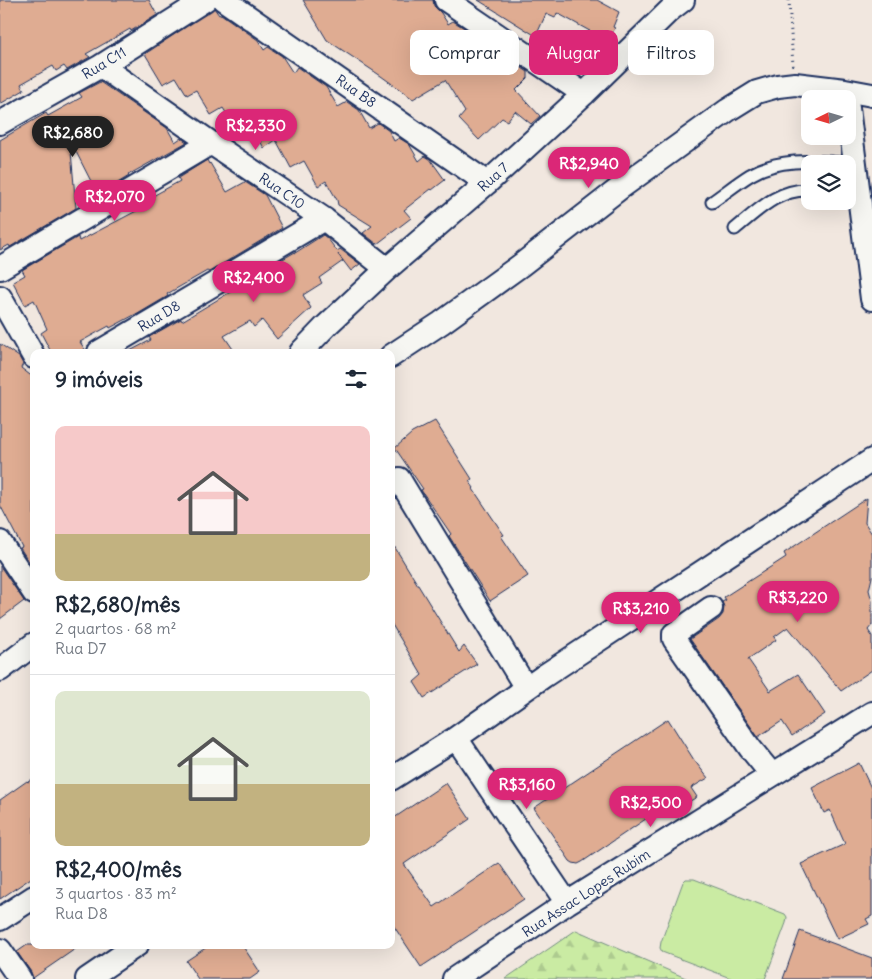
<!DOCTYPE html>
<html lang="pt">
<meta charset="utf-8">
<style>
body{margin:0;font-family:Delius,sans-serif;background:#f2f2f3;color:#1f2937;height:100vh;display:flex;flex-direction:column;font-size:19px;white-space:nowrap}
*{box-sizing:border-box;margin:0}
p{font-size:16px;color:#747a83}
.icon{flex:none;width:28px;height:28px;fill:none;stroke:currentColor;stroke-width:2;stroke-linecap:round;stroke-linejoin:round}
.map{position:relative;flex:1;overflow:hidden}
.panel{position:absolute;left:30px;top:349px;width:365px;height:600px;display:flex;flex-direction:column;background:#fff;border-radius:10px;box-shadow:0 5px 20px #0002}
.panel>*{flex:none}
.hud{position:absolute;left:410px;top:30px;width:386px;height:45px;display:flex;gap:10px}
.needle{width:32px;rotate:265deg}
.controls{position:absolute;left:801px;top:90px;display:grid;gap:10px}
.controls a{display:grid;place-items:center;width:55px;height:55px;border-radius:10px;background:#fff;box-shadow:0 5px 20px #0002;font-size:25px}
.price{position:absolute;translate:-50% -42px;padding:0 11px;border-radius:18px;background:#db2777;color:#fff;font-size:16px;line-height:32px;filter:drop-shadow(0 1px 2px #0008)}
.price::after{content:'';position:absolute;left:50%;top:30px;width:15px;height:11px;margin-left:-8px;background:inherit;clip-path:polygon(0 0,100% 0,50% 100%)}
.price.active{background:#222;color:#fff}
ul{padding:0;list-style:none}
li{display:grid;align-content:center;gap:10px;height:265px;padding:0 25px}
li+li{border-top:1px solid #e0e1e3}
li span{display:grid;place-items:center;height:155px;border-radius:10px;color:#555}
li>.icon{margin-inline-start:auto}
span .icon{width:90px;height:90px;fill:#fffc;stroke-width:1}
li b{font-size:21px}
h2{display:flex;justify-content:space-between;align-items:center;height:60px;padding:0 25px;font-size:21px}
.tag{padding:0 18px;border-radius:10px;background:#fff;box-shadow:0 5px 20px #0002;font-size:18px;line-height:45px}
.tag.active{background:#db2777;color:#fff}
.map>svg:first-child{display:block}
.grass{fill:#caeba3;stroke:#728d80}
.forest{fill:url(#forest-firs);stroke:#728d80}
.building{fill:#dfac92;stroke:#1b2f5e}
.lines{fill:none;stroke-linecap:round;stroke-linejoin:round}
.lane-casing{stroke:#1b2f5e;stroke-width:15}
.street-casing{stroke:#1b2f5e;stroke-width:26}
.path{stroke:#1b2f5e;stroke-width:3;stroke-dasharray:1 4;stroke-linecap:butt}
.lane{stroke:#f6f6f2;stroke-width:11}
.street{stroke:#f6f6f2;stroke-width:22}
.labels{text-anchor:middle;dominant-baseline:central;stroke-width:5;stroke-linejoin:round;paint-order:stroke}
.street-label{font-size:14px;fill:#1b2f5e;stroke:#f6f6f2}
</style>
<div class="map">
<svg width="872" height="979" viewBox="0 0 872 979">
<defs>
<pattern id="forest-firs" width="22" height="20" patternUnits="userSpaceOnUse" patternTransform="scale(1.25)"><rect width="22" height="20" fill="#caeba3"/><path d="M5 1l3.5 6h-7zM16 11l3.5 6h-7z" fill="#adca8f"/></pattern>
</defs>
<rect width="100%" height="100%" fill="#f1e7df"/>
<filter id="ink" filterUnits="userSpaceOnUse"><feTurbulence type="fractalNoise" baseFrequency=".02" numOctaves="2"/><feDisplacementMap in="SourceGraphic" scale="10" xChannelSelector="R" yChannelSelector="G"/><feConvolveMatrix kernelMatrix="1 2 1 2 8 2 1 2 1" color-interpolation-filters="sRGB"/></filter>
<g filter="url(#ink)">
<path class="grass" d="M 686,879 L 694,879 L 785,914 L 787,917 L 786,923 L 765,979 L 733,979 L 662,952 L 660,948 L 661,942 L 683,882 Z"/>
<path class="forest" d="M 576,930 L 688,979 L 505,979 Z"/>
<path class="building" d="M 0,0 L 149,0 L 157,15 L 131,31 L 130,29 L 86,54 L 90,57 L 67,70 L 64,66 L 56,71 L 53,66 L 21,84 L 24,90 L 0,104 Z
M 303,0 L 433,0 L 434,6 L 441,13 L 448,24 L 453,21 L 469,31 L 474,41 L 479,39 L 528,72 L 528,78 L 516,90 L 540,116 L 531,124 L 515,111 L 507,121 L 502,118 L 479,140 L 459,119 L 465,112 L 445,80 L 413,99 L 381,76 L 327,40 Z
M 478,0 L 597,0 L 619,12 L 613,27 L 615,28 L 608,41 L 557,13 L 555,18 L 546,14 L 536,36 Z
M 214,8 L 219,15 L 221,14 L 258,40 L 264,50 L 268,47 L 282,56 L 293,73 L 297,67 L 326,87 L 338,107 L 347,102 L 359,110 L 369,128 L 378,123 L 389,131 L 394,141 L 399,138 L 409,144 L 419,161 L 425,156 L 430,159 L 445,180 L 432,190 L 431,189 L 404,210 L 411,218 L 377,244 L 363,233 L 372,226 L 338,205 L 337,200 L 326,181 L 318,186 L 304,161 L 291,168 L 276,140 L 264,148 L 254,130 L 247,134 L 243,127 L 237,130 L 223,108 L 211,115 L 196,90 L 187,95 L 176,77 L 163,84 L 145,54 Z
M 100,82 L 167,128 L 175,142 L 181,138 L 187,142 L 128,175 L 129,176 L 98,195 L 70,140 L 76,208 L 10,247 L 9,245 L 0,250 L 0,140 L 46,113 L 48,116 L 82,97 L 79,93 Z
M 207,160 L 209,164 L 210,163 L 227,192 L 245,182 L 265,195 L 282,228 L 209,272 L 207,271 L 167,294 L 168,296 L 136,315 L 136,314 L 110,328 L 109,326 L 80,342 L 86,351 L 86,352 L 51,352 L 41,333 L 47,329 L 34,300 L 25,305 L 13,282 L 25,275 L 22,270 L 78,237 L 79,241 L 144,207 L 138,202 L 141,200 L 142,202 L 180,181 L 178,178 Z
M 323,235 L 328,239 L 337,251 L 340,249 L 360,264 L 351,271 L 338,254 L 343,261 L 319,278 L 322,283 L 303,295 L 311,308 L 277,339 L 262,320 L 254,327 L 250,321 L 224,336 L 235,352 L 128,352 L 151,340 L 149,337 L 181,319 L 182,321 L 232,291 L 231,289 L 295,252 L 295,253 Z
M 0,344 L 19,357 L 23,364 L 21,368 L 34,378 L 34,569 L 20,548 L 22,547 L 0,505 Z
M 435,421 L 472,479 L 469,481 L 474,488 L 473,489 L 504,535 L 501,536 L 528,576 L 490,601 L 449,536 L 451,534 L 421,490 L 423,489 L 395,448 L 412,433 Z
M 867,498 L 865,523 L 872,534 L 872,577 L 869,590 L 872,601 L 872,625 L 868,630 L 872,636 L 872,670 L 841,691 L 788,627 L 774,637 L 776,640 L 748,659 L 770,691 L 798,674 L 825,714 L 792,736 L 782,721 L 758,737 L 690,639 L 719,619 L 723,614 L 724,607 L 722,602 L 726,600 L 724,597 L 786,557 L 784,553 Z
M 391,541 L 459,652 L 464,646 L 477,664 L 424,698 L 414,682 L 422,675 L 391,623 Z
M 0,566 L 24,601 L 0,619 Z
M 668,719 L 694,760 L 708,778 L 691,788 L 697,797 L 680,807 L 674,800 L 582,862 L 578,864 L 573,863 L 570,861 L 534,808 Z
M 859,763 L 872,790 L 872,916 L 866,919 L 869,924 L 837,939 L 801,864 L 845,844 L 830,810 L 824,813 L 812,788 Z
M 34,778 L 34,876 L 0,899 L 0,800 L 27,781 L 28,782 Z
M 446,783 L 470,819 L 404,864 L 434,907 L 499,863 L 524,899 L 421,967 L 391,922 L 391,820 Z
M 800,931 L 872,958 L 872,979 L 783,979 Z
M 27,945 L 81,945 L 33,978 L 31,972 L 17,952 Z
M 210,945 L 242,945 L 260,972 L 250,979 L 198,979 L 186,961 Z"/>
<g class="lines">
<g class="lane-casing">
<path id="lane" d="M 712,202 C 725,193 737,183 750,175 C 782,156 820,162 855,164
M 735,229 C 757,211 779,188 810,190"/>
</g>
<g class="street-casing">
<path id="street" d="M 224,0 L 487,183
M 446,0 L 584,94
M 101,66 L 211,143 L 324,219 L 387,269
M 848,108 L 872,299
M 0,123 L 101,66 L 205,0
M 0,268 L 211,143
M 0,297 L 34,357
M 99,352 L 324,219
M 301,352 L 327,325 L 387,269 L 487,183 L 584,94 L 670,10 L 683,0
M 391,356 L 441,323 L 521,265 L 620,188 L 728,110 L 757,92 L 778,86 L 795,84 L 845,90 L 872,95
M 399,479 L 526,688
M 0,542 L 34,593
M 711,608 L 674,634 L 674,639 L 750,748 L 772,775
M 0,670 L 34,644
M 456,738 L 567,903
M 391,779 L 456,738 L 544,676 L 872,460
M 0,919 L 34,897
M 0,950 L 20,979
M 87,979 L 137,945
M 454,979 L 567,903 L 872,713"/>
</g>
<path class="path" d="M 789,0 L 793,66"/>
<use href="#lane" class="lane"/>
<use href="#street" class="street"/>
</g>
</g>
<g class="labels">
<g class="street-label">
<text transform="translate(104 63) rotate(-31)">Rua C11</text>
<text transform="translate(356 91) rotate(35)">Rua B8</text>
<text transform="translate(493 177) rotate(-42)">Rua 7</text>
<text transform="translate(282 191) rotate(34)">Rua C10</text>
<text transform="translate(159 316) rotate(-31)">Rua D8</text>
<text transform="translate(586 893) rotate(-33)">Rua Assac Lopes Rubim</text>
</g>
</g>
</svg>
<div class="controls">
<a><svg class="needle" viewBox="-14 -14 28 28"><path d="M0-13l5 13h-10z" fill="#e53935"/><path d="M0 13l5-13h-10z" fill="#747a83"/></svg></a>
<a><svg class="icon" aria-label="layers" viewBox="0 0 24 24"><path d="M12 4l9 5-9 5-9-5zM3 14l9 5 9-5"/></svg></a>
</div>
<b class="price" style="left:256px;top:151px">R$2,330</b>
<b class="price active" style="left:73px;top:158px">R$2,680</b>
<b class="price" style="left:589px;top:189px">R$2,940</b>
<b class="price" style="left:115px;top:222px">R$2,070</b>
<b class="price" style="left:254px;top:303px">R$2,400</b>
<b class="price" style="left:798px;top:623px">R$3,220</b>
<b class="price" style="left:641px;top:634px">R$3,210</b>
<b class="price" style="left:527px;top:810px">R$3,160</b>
<b class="price" style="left:651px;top:828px">R$2,500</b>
<div class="hud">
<a class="tag">Comprar</a>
<a class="tag active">Alugar</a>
<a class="tag">Filtros</a>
</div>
<section class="panel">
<h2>9 imóveis<svg class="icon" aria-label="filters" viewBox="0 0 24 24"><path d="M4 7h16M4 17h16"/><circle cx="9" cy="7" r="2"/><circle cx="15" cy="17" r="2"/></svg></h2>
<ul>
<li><span style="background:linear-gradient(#f6c9c9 70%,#c2b280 0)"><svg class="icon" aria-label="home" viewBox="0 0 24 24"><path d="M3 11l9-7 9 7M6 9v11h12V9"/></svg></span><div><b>R$2,680/mês</b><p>2 quartos · 68 m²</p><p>Rua D7</p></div></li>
<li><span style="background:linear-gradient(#dfe7d0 60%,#c2b280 0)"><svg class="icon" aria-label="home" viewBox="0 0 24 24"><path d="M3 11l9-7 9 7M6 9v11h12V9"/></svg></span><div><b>R$2,400/mês</b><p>3 quartos · 83 m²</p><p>Rua D8</p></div></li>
</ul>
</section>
</div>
